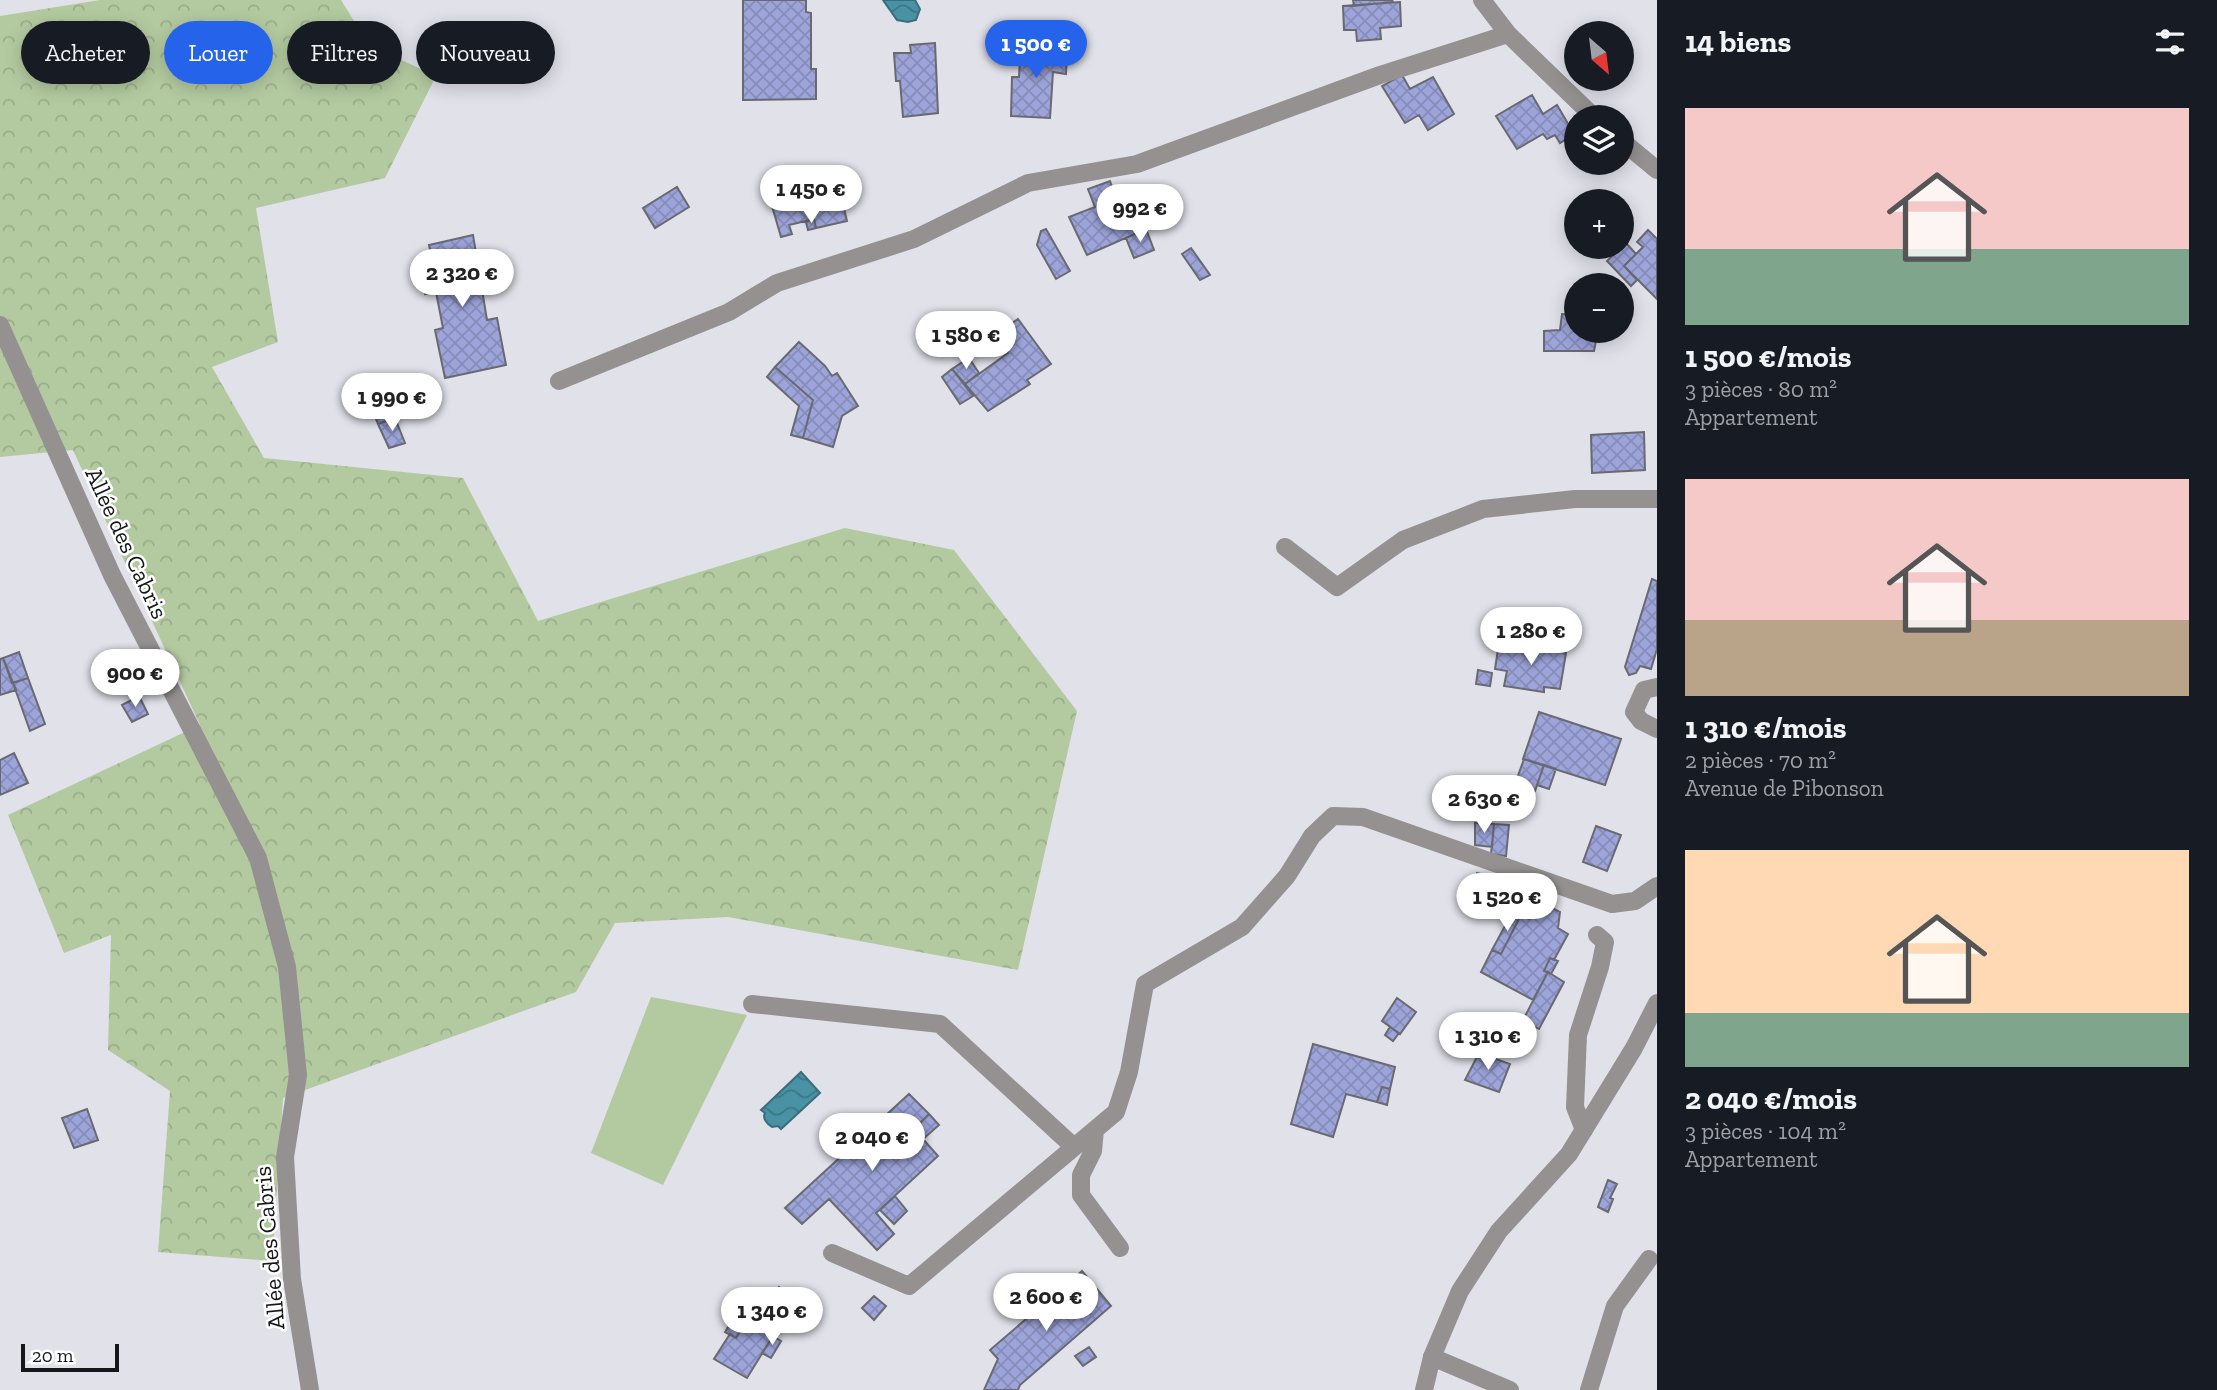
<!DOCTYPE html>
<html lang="fr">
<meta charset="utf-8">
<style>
body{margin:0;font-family:"Zilla Slab",serif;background:#20242c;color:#f1f3f6;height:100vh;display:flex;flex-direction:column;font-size:26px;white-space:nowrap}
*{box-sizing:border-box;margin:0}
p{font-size:23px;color:#9ea1a6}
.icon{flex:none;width:38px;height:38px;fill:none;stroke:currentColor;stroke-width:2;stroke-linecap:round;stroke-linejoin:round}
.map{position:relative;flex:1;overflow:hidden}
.drawer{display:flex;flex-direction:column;background:#171b24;width:560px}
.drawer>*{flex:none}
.top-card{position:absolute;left:21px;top:21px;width:665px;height:63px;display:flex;gap:14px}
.needle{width:46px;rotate:152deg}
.buttons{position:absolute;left:1564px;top:21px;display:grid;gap:14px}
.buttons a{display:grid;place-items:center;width:70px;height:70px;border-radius:50%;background:#171b24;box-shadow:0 4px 18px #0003;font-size:35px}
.scale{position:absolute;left:21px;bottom:18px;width:98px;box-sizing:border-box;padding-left:7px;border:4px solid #16171a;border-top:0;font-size:19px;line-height:24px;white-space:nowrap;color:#16171a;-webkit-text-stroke:5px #fff;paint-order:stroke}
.price{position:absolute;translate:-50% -60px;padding:0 16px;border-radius:24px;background:#fff;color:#222;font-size:23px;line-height:46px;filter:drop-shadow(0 2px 4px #0008)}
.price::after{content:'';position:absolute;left:50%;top:42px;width:21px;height:16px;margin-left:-10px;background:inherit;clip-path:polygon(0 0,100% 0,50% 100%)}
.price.selected{background:#2563eb;color:#fff}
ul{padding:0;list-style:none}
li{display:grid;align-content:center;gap:14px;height:371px;padding:0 28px}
li span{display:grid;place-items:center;height:217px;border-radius:0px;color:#555}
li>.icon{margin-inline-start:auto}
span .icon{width:126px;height:126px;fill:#fffc;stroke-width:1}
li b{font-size:30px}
h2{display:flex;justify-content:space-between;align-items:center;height:84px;padding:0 28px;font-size:30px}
.pill{padding:0 24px;border-radius:32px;background:#171b24;box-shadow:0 4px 18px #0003;font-size:24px;line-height:63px}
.pill.selected{background:#2563eb;color:#fff}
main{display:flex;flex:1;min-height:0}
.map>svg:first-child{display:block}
.forest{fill:url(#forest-crowns)}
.park{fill:#b3caa0}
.water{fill:url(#water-waves);stroke:#3a6d7b;stroke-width:2}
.building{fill:url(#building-cross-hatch);stroke:#696a71;stroke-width:2}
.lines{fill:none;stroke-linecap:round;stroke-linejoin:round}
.service{stroke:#959191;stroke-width:18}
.minor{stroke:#959191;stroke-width:18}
.tertiary{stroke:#959191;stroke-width:18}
.labels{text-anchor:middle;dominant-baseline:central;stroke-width:5;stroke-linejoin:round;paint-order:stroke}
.street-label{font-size:24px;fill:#16171a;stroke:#fff}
</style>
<main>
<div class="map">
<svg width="1657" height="1390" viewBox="0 0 1657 1390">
<defs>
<pattern id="forest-crowns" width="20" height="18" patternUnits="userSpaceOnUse" patternTransform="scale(1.75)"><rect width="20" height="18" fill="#b3caa0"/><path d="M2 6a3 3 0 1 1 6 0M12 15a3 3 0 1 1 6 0" fill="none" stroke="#99ad89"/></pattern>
<pattern id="water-waves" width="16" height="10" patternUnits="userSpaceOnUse" patternTransform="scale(1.75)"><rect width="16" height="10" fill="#4992a5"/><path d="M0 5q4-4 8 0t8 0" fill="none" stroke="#3c7686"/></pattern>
<pattern id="building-cross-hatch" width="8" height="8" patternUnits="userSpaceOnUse" patternTransform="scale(1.75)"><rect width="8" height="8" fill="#9da4d9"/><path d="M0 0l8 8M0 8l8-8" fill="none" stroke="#868cba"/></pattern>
</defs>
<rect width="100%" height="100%" fill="#e0e1e9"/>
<path class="forest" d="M 100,0 L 341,0 L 369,45 L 436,76 L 385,178 L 256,208 L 278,342 L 212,367 L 264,458 L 463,478 L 538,621 L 845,528 L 954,550 L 1077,711 L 1018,970 L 728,917 L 615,923 L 576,992 L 283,1098 L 272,1261 L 158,1252 L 170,1091 L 108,1050 L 111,935 L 64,953 L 8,815 L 200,725 L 73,450 L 0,457 L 0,16 Z"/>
<path class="park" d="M 651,997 L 747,1015 L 663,1185 L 591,1153 Z"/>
<path class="water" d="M 883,0 L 915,0 L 920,9 L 916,20 L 908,22 L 897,20 Z
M 801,1072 L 820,1093 L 781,1129 L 778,1126 L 772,1127 C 767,1124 762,1118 765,1113 L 761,1110 Z"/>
<path class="building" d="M 743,0 L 806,0 L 806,12 L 811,13 L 811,69 L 816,69 L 816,99 L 743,100 Z
M 1353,0 L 1392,0 L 1393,2 L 1354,6 Z
M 1400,2 L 1401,26 L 1380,28 L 1381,39 L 1357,41 L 1356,30 L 1344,30 L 1343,6 Z
M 1021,39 L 1044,41 L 1044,51 L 1067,53 L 1066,74 L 1053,72 L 1050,118 L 1011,116 L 1012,77 L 1019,77 Z
M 935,43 L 938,113 L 903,117 L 900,81 L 896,81 L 894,53 L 911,53 L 910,45 Z
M 1402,75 L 1410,89 L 1433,77 L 1454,114 L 1428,130 L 1419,115 L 1405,123 L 1382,86 Z
M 1532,95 L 1543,114 L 1557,105 L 1574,134 L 1560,143 L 1555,135 L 1547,139 L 1543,134 L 1517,149 L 1496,116 Z
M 820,173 L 827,204 L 842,200 L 847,221 L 816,228 L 814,219 L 789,225 L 792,234 L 781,237 L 772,206 L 784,204 L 780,183 Z
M 1110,181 L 1116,199 L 1131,193 L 1146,229 L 1087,255 L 1069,217 L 1095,207 L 1088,189 Z
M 677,187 L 689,207 L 655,228 L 643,208 Z
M 814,219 L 816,228 L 808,230 L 806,222 Z
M 1046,229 L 1070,271 L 1056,279 L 1037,245 L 1041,231 Z
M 1146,229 L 1154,250 L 1134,258 L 1126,238 Z
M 1648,230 L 1657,239 L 1657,299 L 1624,266 L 1643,247 L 1637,242 Z
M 473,235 L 487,320 L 497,318 L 506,365 L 445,378 L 435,330 L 443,328 L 436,292 L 425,294 L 419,262 L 432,260 L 429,245 Z
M 1626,243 L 1636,254 L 1624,266 L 1637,280 L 1631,286 L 1607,261 Z
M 1191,248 L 1210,275 L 1200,280 L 1182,254 Z
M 1562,314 L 1577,316 L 1577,331 L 1598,331 L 1594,351 L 1544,351 L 1544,331 L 1560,330 Z
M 1018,319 L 1051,364 L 1027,380 L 1030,384 L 988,411 L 965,384 L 1008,353 L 995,335 Z
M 799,342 L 825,366 L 832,376 L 837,373 L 858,406 L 842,416 L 833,447 L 803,438 L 813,400 L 775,367 Z
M 969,358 L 979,373 L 965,384 L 952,369 Z
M 775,367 L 813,400 L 803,438 L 791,435 L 799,406 L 767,377 Z
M 952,369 L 973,396 L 960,404 L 942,377 Z
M 388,403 L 395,418 L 378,424 L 372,409 Z
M 395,418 L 405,443 L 389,448 L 378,424 Z
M 1644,432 L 1645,470 L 1592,473 L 1591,435 Z
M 1652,579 L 1657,581 L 1657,649 L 1651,669 L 1640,666 L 1636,673 L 1629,675 L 1625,667 Z
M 1499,643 L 1566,653 L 1560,689 L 1544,687 L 1544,692 L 1504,686 L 1507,671 L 1495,669 Z
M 19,652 L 28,678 L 12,683 L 3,658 Z
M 3,658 L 16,690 L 0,695 L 0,659 Z
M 1478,670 L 1492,673 L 1490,686 L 1476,684 Z
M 28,678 L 45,724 L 30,731 L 13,683 Z
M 139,696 L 148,714 L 132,722 L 122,705 Z
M 1539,712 L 1621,739 L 1605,785 L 1523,759 Z
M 14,753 L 28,783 L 0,795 L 0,760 Z
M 1524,759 L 1544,765 L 1535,791 L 1515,784 Z
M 1544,765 L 1556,769 L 1549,789 L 1537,785 Z
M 1475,823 L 1494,824 L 1492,847 L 1475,845 Z
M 1494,824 L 1509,825 L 1506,856 L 1491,854 Z
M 1596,826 L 1621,835 L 1607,871 L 1583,862 Z
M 1477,873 L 1492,877 L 1490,889 L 1473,885 Z
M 1539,901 L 1560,912 L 1558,928 L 1568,934 L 1554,960 L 1550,958 L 1544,971 L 1548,972 L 1533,1000 L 1481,972 L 1492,950 L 1501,954 L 1521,915 L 1529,919 Z
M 1513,911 L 1521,915 L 1501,954 L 1492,950 Z
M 1550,958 L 1558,961 L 1551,974 L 1544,971 Z
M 1548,972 L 1564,982 L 1539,1029 L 1523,1020 Z
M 1397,998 L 1416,1012 L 1400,1034 L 1382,1021 Z
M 1390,1027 L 1399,1033 L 1393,1041 L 1385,1035 Z
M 1313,1044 L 1395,1067 L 1390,1089 L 1382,1087 L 1377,1102 L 1346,1094 L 1333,1137 L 1291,1124 Z
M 1479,1053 L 1510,1064 L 1499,1092 L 1465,1080 Z
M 1382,1087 L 1390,1089 L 1387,1105 L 1377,1102 Z
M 909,1094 L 929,1114 L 914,1129 L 938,1156 L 876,1213 L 894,1234 L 877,1250 L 829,1199 L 802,1224 L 785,1208 Z
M 87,1109 L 98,1140 L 74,1148 L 62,1118 Z
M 929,1114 L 939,1125 L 923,1139 L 914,1129 Z
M 1608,1180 L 1617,1184 L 1610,1198 L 1613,1199 L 1608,1212 L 1598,1207 Z
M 895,1196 L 907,1211 L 894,1224 L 880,1210 Z
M 1082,1271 L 1111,1306 L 1020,1385 L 1018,1390 L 984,1390 L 998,1359 L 990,1350 Z
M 779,1287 L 805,1303 L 796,1315 L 790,1315 L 787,1313 L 747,1378 L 714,1359 L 730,1334 L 736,1338 L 760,1298 L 770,1304 Z
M 749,1291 L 760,1298 L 736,1338 L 725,1332 Z
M 874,1296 L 886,1306 L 874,1320 L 862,1308 Z
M 773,1336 L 781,1341 L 771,1358 L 762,1353 Z
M 1089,1347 L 1096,1357 L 1083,1366 L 1075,1356 Z"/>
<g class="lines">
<path class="service" d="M 0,325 L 112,575 L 258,858 L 287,967 L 298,1075 L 285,1157 L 292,1279 L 310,1390
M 559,381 L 729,312 L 777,283 L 914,239 L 1028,183 L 1137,164 L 1380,75 L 1508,34
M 1657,687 L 1644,690 L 1634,712 L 1641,721 L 1657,729
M 752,1004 L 940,1024 L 1074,1147
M 1095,1130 L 1093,1151 L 1081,1175 L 1081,1195 L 1120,1248
M 1584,1130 L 1575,1107 L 1578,1035 L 1600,967 L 1605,942 L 1597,935
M 832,1253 L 909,1286 L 1116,1112 L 1129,1072 L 1145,984 L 1242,927 L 1287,876 L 1312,836 L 1333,816 L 1363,817 L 1612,904 L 1635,901 L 1657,886
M 1432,1357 L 1510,1390
M 1589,1390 L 1615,1306 L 1649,1259"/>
<path class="minor" d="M 1285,547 L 1337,587 L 1403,540 L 1483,509 L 1575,499 L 1657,499"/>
<path class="tertiary" d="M 1482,0 L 1508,34 L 1594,117
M 1622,141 L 1657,170
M 1424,1390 L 1432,1357 L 1460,1291 L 1499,1231 L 1569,1154 L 1634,1048 L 1657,1003"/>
</g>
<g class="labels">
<g class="street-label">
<text transform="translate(127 543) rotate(65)">Allée des Cabris</text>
<text transform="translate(269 1248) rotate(-95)">Allée des Cabris</text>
</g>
</g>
</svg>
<div class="buttons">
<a><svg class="needle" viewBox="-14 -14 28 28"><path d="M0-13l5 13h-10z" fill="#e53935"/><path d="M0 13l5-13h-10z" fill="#9ea1a6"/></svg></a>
<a><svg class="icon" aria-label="layers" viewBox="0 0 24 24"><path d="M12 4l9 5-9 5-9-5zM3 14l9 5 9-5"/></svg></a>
<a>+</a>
<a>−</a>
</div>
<div class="scale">20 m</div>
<b class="price selected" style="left:1036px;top:80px">1 500 €</b>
<b class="price" style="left:811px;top:225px">1 450 €</b>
<b class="price" style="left:1140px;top:244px">992 €</b>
<b class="price" style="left:462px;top:309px">2 320 €</b>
<b class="price" style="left:966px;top:371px">1 580 €</b>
<b class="price" style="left:392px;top:433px">1 990 €</b>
<b class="price" style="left:1531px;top:667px">1 280 €</b>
<b class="price" style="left:135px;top:709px">900 €</b>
<b class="price" style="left:1484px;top:835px">2 630 €</b>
<b class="price" style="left:1507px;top:933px">1 520 €</b>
<b class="price" style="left:1488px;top:1072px">1 310 €</b>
<b class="price" style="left:872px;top:1173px">2 040 €</b>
<b class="price" style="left:1046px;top:1333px">2 600 €</b>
<b class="price" style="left:772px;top:1347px">1 340 €</b>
<div class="top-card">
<a class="pill">Acheter</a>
<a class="pill selected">Louer</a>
<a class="pill">Filtres</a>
<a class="pill">Nouveau</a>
</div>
</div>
<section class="drawer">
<h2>14 biens<svg class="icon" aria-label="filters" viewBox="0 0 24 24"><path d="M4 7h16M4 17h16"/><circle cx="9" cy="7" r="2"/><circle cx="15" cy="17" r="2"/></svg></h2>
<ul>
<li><span style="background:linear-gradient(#f6c9c9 65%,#7fa58c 0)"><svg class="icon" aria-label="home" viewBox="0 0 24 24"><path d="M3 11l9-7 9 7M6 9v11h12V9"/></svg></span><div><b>1 500 €/mois</b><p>3 pièces · 80 m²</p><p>Appartement</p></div></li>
<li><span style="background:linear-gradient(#f6c9c9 65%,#b9a48a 0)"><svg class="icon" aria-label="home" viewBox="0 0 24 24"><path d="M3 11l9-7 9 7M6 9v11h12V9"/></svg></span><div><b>1 310 €/mois</b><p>2 pièces · 70 m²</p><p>Avenue de Pibonson</p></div></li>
<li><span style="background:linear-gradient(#ffd9b3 75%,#7fa58c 0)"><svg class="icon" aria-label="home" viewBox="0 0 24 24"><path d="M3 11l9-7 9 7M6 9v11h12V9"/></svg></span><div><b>2 040 €/mois</b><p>3 pièces · 104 m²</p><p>Appartement</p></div></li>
</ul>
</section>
</main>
